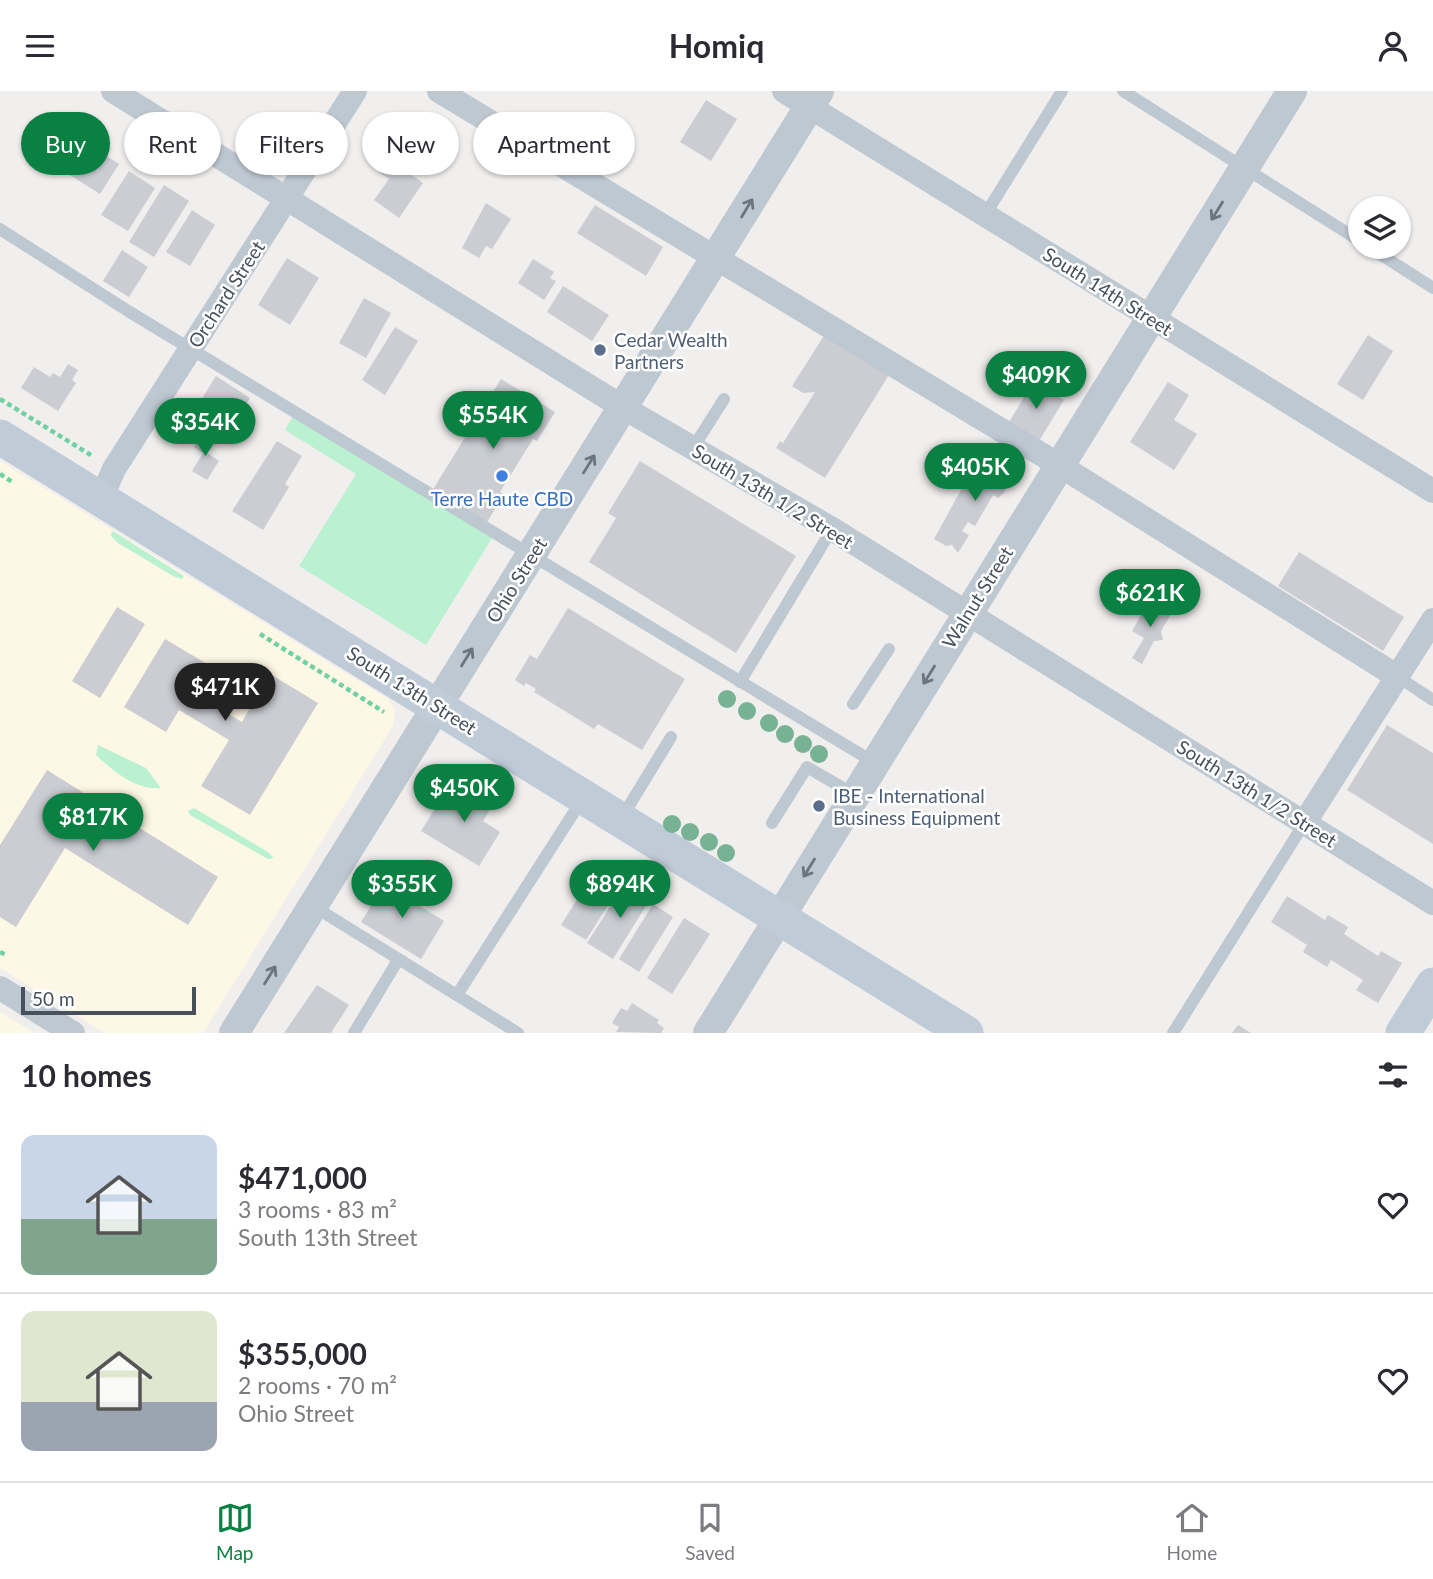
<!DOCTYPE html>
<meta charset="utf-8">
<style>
body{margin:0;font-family:Lato,sans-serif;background:#f7f7f7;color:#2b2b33;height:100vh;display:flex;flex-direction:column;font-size:26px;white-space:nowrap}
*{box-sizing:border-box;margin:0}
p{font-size:23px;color:#7c7c81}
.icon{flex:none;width:38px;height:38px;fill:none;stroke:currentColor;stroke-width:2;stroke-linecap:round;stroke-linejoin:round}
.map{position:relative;height:942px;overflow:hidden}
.side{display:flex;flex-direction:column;background:#fff;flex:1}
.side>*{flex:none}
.top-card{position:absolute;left:21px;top:21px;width:700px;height:63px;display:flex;gap:14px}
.fabs{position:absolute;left:1348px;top:105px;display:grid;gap:14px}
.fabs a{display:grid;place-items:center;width:63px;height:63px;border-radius:50%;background:#fff;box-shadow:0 2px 5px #0004;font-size:35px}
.scale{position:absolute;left:21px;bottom:18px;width:175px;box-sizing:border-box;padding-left:7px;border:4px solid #46515c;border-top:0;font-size:19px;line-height:24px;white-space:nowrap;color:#46515c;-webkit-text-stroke:5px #fff;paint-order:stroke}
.price{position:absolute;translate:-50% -60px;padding:0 16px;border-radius:24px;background:#0b8043;color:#fff;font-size:23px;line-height:46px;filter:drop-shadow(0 2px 4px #0008)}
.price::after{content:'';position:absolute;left:50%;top:42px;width:21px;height:16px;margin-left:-10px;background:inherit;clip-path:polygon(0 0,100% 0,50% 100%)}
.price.selected{background:#222;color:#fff}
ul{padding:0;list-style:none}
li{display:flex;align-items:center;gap:21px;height:175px;padding:0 21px}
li+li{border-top:2px solid #e1e1e2}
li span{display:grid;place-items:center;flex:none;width:196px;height:140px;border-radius:14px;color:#555}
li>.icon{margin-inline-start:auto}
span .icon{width:84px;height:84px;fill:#fffc;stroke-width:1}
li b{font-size:30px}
h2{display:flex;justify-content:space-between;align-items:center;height:84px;padding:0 21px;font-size:30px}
.tag{padding:0 24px;border-radius:32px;background:#fff;box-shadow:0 2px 5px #0004;font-size:24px;line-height:63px}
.tag.selected{background:#0b8043;color:#fff}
header{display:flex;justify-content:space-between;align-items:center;height:91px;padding:0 21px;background:#fff;font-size:32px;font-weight:700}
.menu{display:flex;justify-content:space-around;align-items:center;height:98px;border-top:2px solid #e1e1e2;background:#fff;font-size:19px;color:#7c7c81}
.menu a{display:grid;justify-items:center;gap:4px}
.menu .selected{color:#0b8043}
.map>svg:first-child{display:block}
.commercial{fill:#fdf7e6}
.green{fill:#baf1d0}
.building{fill:#cbcdd3}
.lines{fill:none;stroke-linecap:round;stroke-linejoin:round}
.path{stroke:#71d0a3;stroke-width:4.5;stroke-dasharray:5 3.5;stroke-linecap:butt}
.service{stroke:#bec8d1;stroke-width:12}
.minor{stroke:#bec8d1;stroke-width:24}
.tertiary{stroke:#bec8d1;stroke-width:30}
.secondary{stroke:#c0cbd8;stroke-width:35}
.tree{fill:#77b295}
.oneway{stroke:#6a757f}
.service-dot{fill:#5c6f8a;stroke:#fff;stroke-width:2.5}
.shop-dot{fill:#3f7fe0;stroke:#fff;stroke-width:2.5}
.labels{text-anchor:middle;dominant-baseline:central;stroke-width:5;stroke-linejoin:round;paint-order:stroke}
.street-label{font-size:19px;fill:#46515c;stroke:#fff}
.service-label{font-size:19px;fill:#4e5e75;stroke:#fff;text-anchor:start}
.shop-label{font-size:19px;fill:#366cbe;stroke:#fff}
</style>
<header><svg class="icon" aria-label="menu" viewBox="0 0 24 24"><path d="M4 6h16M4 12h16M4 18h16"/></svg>Homiq<svg class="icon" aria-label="person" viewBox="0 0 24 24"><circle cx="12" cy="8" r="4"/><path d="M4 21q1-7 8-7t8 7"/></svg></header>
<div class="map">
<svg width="1433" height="942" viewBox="0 0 1433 942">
<rect width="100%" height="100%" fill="#f1eeee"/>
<path class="commercial" d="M 0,370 L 388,608 L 395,618 L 393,635 L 203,942 L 105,942 L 0,877 Z
M 0,921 L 35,942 L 0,942 Z"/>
<path class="green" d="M 293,325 L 492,447 L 426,554 L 299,475 L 356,383 L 285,339 Z
M 112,440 L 116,442 L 184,485 L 182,488 L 173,485 L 118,452 L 111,445 Z
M 98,654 L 146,677 L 161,697 C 137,700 113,680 96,664 Z
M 194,717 L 268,761 L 274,767 L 268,768 L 190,724 L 188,720 Z"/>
<path class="building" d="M 706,9 L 737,28 L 711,70 L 680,51 Z
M 89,54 L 119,73 L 100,103 L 70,84 Z
M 405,61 L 420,72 L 412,84 L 423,92 L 399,127 L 374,109 L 389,88 L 379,81 L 388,67 L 399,69 Z
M 129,80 L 155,97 L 128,140 L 101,124 Z
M 164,94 L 189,110 L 154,166 L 129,151 Z
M 486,112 L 511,128 L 492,158 L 486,155 L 479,167 L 462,157 Z
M 595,114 L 663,156 L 646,185 L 577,142 Z
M 192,119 L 215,134 L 190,175 L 166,161 Z
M 122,159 L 148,176 L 129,206 L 103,190 Z
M 287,167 L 319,187 L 290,234 L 258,214 Z
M 533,168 L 554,181 L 550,187 L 556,190 L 544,209 L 518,192 Z
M 563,195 L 609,224 L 592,250 L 547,221 Z
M 364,207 L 391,222 L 366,267 L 339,252 Z
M 395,236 L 418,250 L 385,304 L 362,289 Z
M 825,243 L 892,279 L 825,387 L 776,357 L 780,350 L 783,352 L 815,301 L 803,302 L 792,295 Z
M 1368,244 L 1393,260 L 1363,309 L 1337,293 Z
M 68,273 L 78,279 L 72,289 L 76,292 L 58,320 L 21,297 L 34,276 L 50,286 L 53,282 L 60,286 Z
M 216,285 L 250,307 L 225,347 L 191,325 Z
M 501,288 L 555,321 L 537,350 L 533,348 L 500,401 L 504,403 L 486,433 L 432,400 Z
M 1034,290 L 1064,309 L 1039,350 L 1009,331 Z
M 1168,291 L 1189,304 L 1174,329 L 1197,343 L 1174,379 L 1130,351 Z
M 203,341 L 214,348 L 206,361 L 219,370 L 207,389 L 192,380 L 203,362 L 194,356 Z
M 277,350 L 302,365 L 285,393 L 289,396 L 263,439 L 232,420 Z
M 1012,359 L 1025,367 L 1003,403 L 998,407 L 993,404 L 975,435 L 968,431 L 962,440 L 969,444 L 958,462 L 952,454 L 946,455 L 934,448 L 968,386 L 987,398 Z
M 640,370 L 796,465 L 736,562 L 589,471 L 616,427 L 608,422 Z
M 1299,461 L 1404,526 L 1383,560 L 1278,495 Z
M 1149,510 L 1171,523 L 1161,540 L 1163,549 L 1154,550 L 1142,573 L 1132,567 L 1144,547 L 1132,540 Z
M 117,516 L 145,533 L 100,607 L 72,590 Z
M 568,517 L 685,588 L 642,659 L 598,633 L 594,638 L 534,601 L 536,598 L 526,592 L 524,595 L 515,589 L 530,564 L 537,568 Z
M 165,548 L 207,573 L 191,601 L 242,631 L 270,583 L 318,612 L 250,724 L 201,695 L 229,649 L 179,619 L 166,641 L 124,616 Z
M 1387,634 L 1433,662 L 1433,753 L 1347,699 Z
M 47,679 L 218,786 L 188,834 L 65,757 L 16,836 L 0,826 L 0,754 Z
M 467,691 L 496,709 L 483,730 L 500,741 L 479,775 L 421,740 L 446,700 L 457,707 Z
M 598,775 L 623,791 L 586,849 L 561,834 Z
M 389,786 L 406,797 L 402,804 L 444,830 L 421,868 L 361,831 Z
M 627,789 L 652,805 L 613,868 L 587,852 Z
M 1287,805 L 1325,829 L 1328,824 L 1348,836 L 1344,843 L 1378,865 L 1381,860 L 1402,872 L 1378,912 L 1356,899 L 1363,889 L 1331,869 L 1327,876 L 1303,861 L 1307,854 L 1271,831 Z
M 653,813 L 673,826 L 639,881 L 619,868 Z
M 684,827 L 710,843 L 672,903 L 647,887 Z
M 317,894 L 349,914 L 331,942 L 284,942 Z
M 632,912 L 659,929 L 657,932 L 664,937 L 661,942 L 616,941 L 619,936 L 612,932 L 621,917 L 627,920 Z
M 1238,934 L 1251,942 L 1232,942 Z"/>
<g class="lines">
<path class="path" d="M 0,308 L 94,366
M 0,383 L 14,392
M 260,543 L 384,621
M 0,861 L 6,864"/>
<path class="service" d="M 1123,0 L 1360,150
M 985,124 L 1062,0
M 0,138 L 128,220 L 875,672
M 1369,156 L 1433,197
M 693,357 L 724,308
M 1398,586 L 1433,609
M 740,591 L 832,438
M 853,613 L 889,558
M 621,728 L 671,646
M 772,732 L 807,676 L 855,704
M 313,815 L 518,942
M 457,904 L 583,707
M 354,942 L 398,869
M 1173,942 L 1305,731"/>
<path class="minor" d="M 113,0 L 624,317 L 832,438 L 1433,812
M 439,0 L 1059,374 L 1398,586
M 784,0 L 1433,400
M 101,408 L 114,378 L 355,0
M 1305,731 L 1433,529
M 0,897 L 73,942"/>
<path class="tertiary" d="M 234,942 L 819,0
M 708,942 L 1292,0"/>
<path class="secondary" d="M 0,346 L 966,942
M 1403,942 L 1433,894"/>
</g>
<g class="tree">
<circle cx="727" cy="608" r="9"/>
<circle cx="747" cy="620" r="9"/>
<circle cx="769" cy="632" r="9"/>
<circle cx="785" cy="643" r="9"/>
<circle cx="803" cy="653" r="9"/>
<circle cx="819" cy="663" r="9"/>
<circle cx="672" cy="733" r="9"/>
<circle cx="690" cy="741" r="9"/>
<circle cx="709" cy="751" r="9"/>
<circle cx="726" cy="762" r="9"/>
</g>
<defs><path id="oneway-shaft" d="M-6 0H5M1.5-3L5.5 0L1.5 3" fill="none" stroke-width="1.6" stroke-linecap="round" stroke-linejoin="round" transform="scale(1.75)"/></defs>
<g class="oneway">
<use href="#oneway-shaft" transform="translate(747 117) rotate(-59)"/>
<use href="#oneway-shaft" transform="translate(1217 120) rotate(122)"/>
<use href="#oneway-shaft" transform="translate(589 373) rotate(-58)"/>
<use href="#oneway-shaft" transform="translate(467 566) rotate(-58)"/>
<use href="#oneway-shaft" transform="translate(929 584) rotate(122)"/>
<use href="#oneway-shaft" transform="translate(809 777) rotate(122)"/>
<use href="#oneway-shaft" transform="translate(270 884) rotate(-58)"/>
</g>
<g class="service-dot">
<circle cx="600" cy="259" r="7"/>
<circle cx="819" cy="715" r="7"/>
</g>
<circle class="shop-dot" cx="502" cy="385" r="7"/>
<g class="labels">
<g class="street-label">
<text transform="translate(1108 200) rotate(32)">South 14th Street</text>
<text transform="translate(226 203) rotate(-57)">Orchard Street</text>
<text transform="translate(773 405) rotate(31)">South 13th 1/2 Street</text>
<text transform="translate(516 489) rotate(-58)">Ohio Street</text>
<text transform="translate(977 506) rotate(-58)">Walnut Street</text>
<text transform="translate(412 599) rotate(32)">South 13th Street</text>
<text transform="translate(1257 702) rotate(32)">South 13th 1/2 Street</text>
</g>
<g class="service-label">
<text x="614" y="248">Cedar Wealth<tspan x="614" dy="22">Partners</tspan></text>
<text x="833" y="704">IBE - International<tspan x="833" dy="22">Business Equipment</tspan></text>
</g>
<g class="shop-label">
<text x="502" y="407">Terre Haute CBD</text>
</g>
</g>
</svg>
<div class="fabs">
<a><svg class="icon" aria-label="layers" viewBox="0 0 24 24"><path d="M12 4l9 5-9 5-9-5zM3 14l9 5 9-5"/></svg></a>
</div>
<div class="scale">50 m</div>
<b class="price" style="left:1036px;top:320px">$409K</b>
<b class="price" style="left:493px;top:360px">$554K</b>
<b class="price" style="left:205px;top:367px">$354K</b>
<b class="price" style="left:975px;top:412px">$405K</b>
<b class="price" style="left:1150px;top:538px">$621K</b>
<b class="price selected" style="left:225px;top:632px">$471K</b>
<b class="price" style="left:464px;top:733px">$450K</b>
<b class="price" style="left:93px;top:762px">$817K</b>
<b class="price" style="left:402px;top:829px">$355K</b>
<b class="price" style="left:620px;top:829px">$894K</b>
<div class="top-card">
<a class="tag selected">Buy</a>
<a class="tag">Rent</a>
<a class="tag">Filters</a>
<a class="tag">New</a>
<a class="tag">Apartment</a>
</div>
</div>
<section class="side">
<h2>10 homes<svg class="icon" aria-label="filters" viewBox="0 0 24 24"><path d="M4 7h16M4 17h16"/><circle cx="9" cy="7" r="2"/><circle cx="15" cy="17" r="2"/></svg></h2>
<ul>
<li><span style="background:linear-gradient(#c9d6e8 60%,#7fa58c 0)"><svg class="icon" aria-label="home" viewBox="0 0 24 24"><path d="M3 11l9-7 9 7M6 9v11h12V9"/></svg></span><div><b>$471,000</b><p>3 rooms · 83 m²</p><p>South 13th Street</p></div><svg class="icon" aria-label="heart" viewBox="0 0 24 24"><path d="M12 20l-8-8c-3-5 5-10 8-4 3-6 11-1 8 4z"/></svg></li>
<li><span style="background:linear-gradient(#dfe7d0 65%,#9aa5b1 0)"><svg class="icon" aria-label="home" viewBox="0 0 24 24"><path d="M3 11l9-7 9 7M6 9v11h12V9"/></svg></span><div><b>$355,000</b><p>2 rooms · 70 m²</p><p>Ohio Street</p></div><svg class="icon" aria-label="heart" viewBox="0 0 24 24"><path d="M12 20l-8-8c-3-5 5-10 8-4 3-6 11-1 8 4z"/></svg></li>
</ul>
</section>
<nav class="menu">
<a class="selected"><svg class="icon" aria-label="map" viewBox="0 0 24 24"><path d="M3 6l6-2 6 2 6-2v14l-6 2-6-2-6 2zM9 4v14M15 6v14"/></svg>Map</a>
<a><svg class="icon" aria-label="saved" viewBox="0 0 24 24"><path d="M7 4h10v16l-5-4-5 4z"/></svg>Saved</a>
<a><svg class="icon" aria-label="home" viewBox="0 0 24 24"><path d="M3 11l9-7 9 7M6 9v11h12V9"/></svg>Home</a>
</nav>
